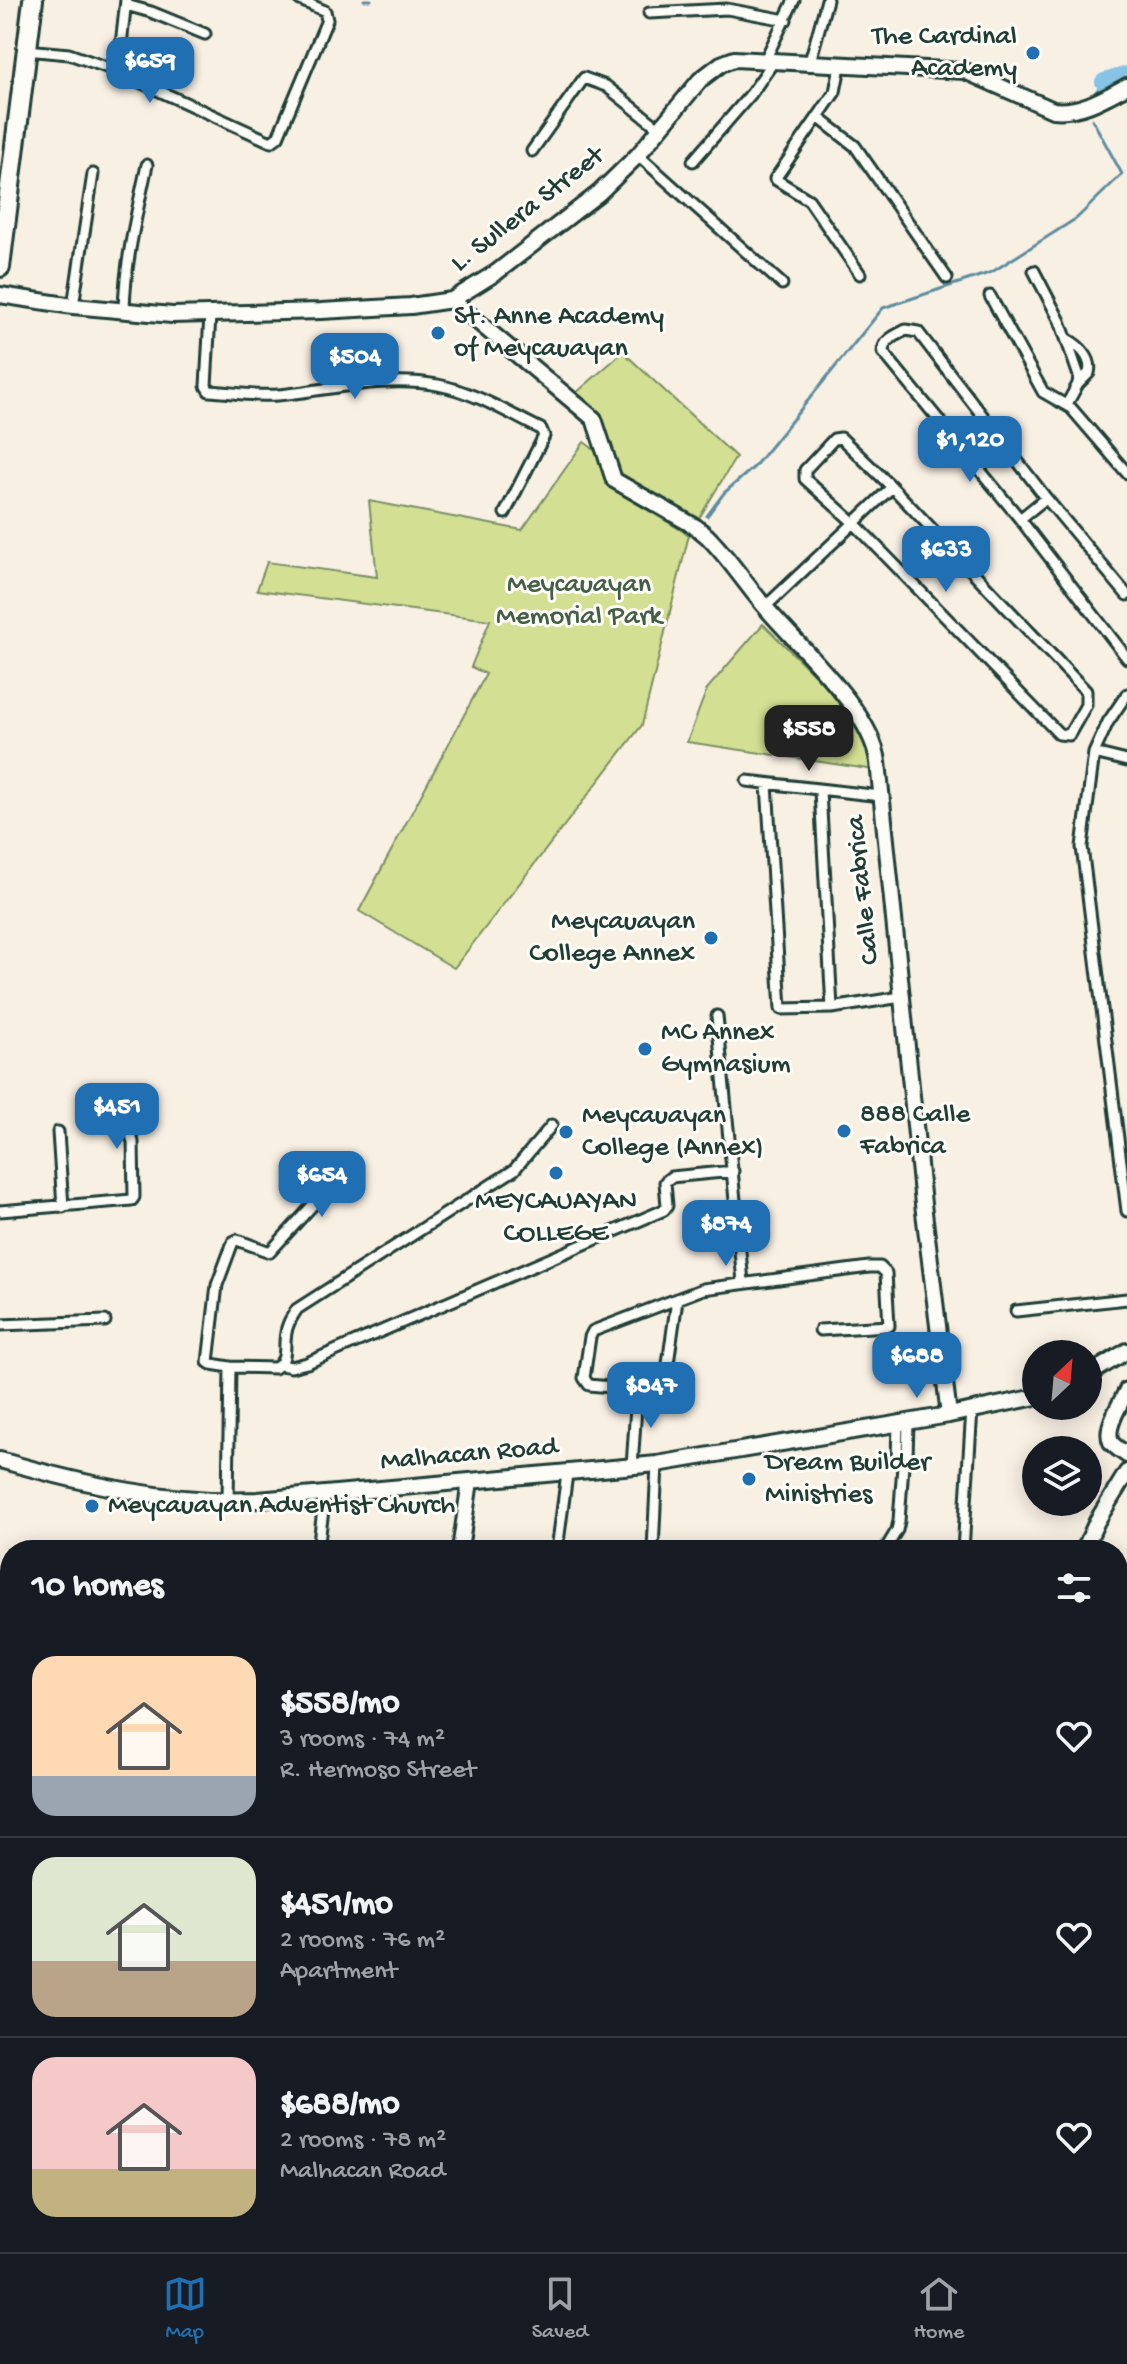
<!DOCTYPE html>
<meta charset="utf-8">
<style>
body{margin:0;font-family:"Gochi Hand",sans-serif;background:#242831;color:#f1f3f6;height:100vh;display:flex;flex-direction:column;font-size:30px;white-space:nowrap}
*{box-sizing:border-box;margin:0}
p{font-size:26px;color:#9ea1a6}
.icon{flex:none;width:44px;height:44px;fill:none;stroke:currentColor;stroke-width:2;stroke-linecap:round;stroke-linejoin:round}
.map{position:relative;flex:1;overflow:hidden}
.details{position:absolute;left:0px;top:1540px;width:1128px;height:712px;display:flex;flex-direction:column;background:#171b24;border-radius:32px 32px 0 0;box-shadow:0 4px 20px #0003}
.details>*{flex:none}
.needle{width:52px;rotate:26deg}
.buttons{position:absolute;left:1022px;top:1340px;display:grid;gap:16px}
.buttons a{display:grid;place-items:center;width:80px;height:80px;border-radius:50%;background:#171b24;box-shadow:0 4px 20px #0003;font-size:40px}
.price{position:absolute;translate:-50% -68px;padding:0 18px;border-radius:16px;background:#1f6fb2;color:#fff;font-size:26px;line-height:52px;filter:drop-shadow(0 2px 4px #0008)}
.price::after{content:'';position:absolute;left:50%;top:48px;width:24px;height:18px;margin-left:-12px;background:inherit;clip-path:polygon(0 0,100% 0,50% 100%)}
.price.selected{background:#222;color:#fff}
ul{padding:0;list-style:none}
li{display:flex;align-items:center;gap:24px;height:200px;padding:0 32px}
li+li{border-top:2px solid #363941}
li span{display:grid;place-items:center;flex:none;width:224px;height:160px;border-radius:24px;color:#555}
li>.icon{margin-inline-start:auto}
span .icon{width:96px;height:96px;fill:#fffc;stroke-width:1}
li b{font-size:34px}
h2{display:flex;justify-content:space-between;align-items:center;height:96px;padding:0 32px;font-size:34px}
.tab-bar{display:flex;justify-content:space-around;align-items:center;height:112px;border-top:2px solid #363941;background:#171b24;font-size:22px;color:#9ea1a6}
.tab-bar a{display:grid;justify-items:center;gap:4px}
.tab-bar .selected{color:#1f6fb2}
.map>svg:first-child{display:block}
.green{fill:#d3df93;stroke:#798e64;stroke-width:2}
.water{fill:#87c2e7;stroke:#5d8d9f;stroke-width:2}
.lines{fill:none;stroke-linecap:round;stroke-linejoin:round}
.stream{stroke:#5d8d9f;stroke-width:3}
.river{stroke:#87c2e7;stroke-width:18}
.street-casing{stroke:#1f3d34;stroke-width:15}
.secondary-casing{stroke:#1f3d34;stroke-width:20}
.highway-casing{stroke:#1f3d34;stroke-width:24}
.street{stroke:#fdfcf7;stroke-width:9}
.secondary{stroke:#fdfcf7;stroke-width:14}
.highway{stroke:#fdfcf7;stroke-width:18}
.poi-dot{fill:#1f6fb2;stroke:#fdfcf7;stroke-width:3}
.labels{text-anchor:middle;dominant-baseline:central;stroke-width:6;stroke-linejoin:round;paint-order:stroke}
.poi-label{font-size:28px;fill:#1f3d34;stroke:#fdfcf7;text-anchor:start}
.street-label{font-size:28px;fill:#1f3d34;stroke:#fdfcf7}
.park-label{font-size:28px;fill:#435d47;stroke:#fdfcf7}
</style>
<div class="map">
<svg width="1127" height="2252" viewBox="0 0 1127 2252">
<rect width="100%" height="100%" fill="#f9f0e4"/>
<filter id="ink" filterUnits="userSpaceOnUse"><feTurbulence type="fractalNoise" baseFrequency=".0125" numOctaves="2"/><feDisplacementMap in="SourceGraphic" scale="16" xChannelSelector="R" yChannelSelector="G"/><feConvolveMatrix kernelMatrix="1 2 1 2 8 2 1 2 1" color-interpolation-filters="sRGB"/></filter>
<g filter="url(#ink)">
<path class="green" d="M 623,352 L 736,457 L 698,520 L 617,474 L 603,419 L 576,393 Z
M 584,442 C 602,454 604,462 605,484 L 689,535 L 642,725 L 454,968 L 359,911 L 486,674 L 471,667 L 490,620 L 257,590 L 267,562 L 377,577 L 369,501 L 522,530 Z
M 763,624 L 847,707 L 869,741 L 875,770 L 687,742 L 707,689 Z"/>
<path class="water" d="M 1127,2218 L 1127,2252 L 1102,2252 L 1109,2242 L 1118,2242 L 1118,2229 Z"/>
<g class="lines">
<path class="stream" d="M 364,0 L 371,0
M 1095,93 L 1104,82
M 707,516 L 724,493 L 754,467 L 883,308 L 992,272 L 1077,218 L 1122,174 L 1092,119"/>
<path class="river" d="M 1104,82 L 1127,75"/>
<g class="street-casing">
<path id="street" d="M 126,5 L 151,12 L 205,34
M 649,13 L 727,9 L 786,20
M 26,50 L 69,54 L 109,68 L 271,142 L 278,137 L 327,20 L 325,11 L 300,0
M 765,60 L 794,0
M 809,65 L 827,0
M 840,66 L 835,92 L 775,179 L 809,200 L 860,274
M 118,72 L 126,0
M 819,118 L 855,146 L 947,278
M 532,151 L 584,78 L 606,86 L 660,129
M 638,155 L 782,284
M 693,161 L 751,94 L 774,61
M 1034,271 L 1060,321 L 1079,376 L 1078,384 L 1067,404
M 990,296 L 1043,392 L 1071,408 L 1127,473
M 73,306 L 93,174
M 124,310 C 125,261 137,213 147,165
M 210,315 L 206,386 L 209,391 C 231,392 256,397 278,395 C 331,390 384,375 438,385 C 474,392 508,413 541,429 L 544,436 L 505,513
M 1067,339 C 1079,346 1093,358 1089,373 L 1078,384
M 841,438 L 892,487 L 1086,691 L 1086,705 L 1069,735 L 1059,734 L 854,523 L 805,479 L 805,470 L 834,439 Z
M 1020,519 L 1046,498
M 1127,595 L 1046,498 L 918,332 L 906,330 C 896,335 883,340 883,352 L 1020,519 L 1127,658
M 765,607 L 892,487
M 1127,694 L 1108,722 L 1094,753 L 1082,847 L 1127,1211
M 1094,753 L 1127,761
M 747,781 L 881,796
M 767,784 L 781,1009 L 832,1008 L 901,997
M 820,791 L 832,1008
M 717,1016 L 743,1282
M 58,1132 L 63,1207
M 0,1211 L 132,1200 L 134,1197 L 133,1142 L 122,1106
M 677,1300 L 664,1392 L 589,1385 L 584,1378 L 590,1337 L 593,1331 L 703,1289 L 869,1267 L 880,1267 L 886,1273 L 889,1326 L 820,1330
M 1016,1311 L 1127,1299
M 0,1325 L 105,1321
M 281,1365 L 291,1367 L 307,1363 L 664,1210 L 667,1206 L 665,1182 L 671,1177 L 733,1171
M 230,1367 L 211,1364 L 208,1362 L 217,1285 L 233,1242 L 237,1240 L 270,1252 L 351,1163
M 898,1423 L 897,1459 L 903,1465
M 632,1467 L 637,1391
M 228,1501 L 230,1367 L 275,1368 C 289,1360 283,1346 286,1333 C 287,1323 292,1317 297,1309 L 514,1170 L 552,1125
M 318,1550 L 325,1494
M 557,1550 L 567,1474
M 653,1550 L 657,1464
M 885,1550 L 897,1530 L 899,1521 L 903,1465 L 907,1458 L 908,1421
M 963,1550 L 972,1409
M 1118,1639 L 1127,1639"/>
</g>
<g class="secondary-casing">
<path id="secondary" d="M 0,295 L 73,306 L 172,315 L 321,311 L 411,306 L 452,300 L 497,272 L 599,193 L 638,155 L 700,80 L 721,64 L 734,59 L 965,71 L 1053,110 C 1080,113 1103,99 1127,86
M 452,300 L 594,419 L 614,480 L 696,527 L 707,536 C 729,558 746,585 766,608 C 800,648 872,711 878,762 L 923,1204 L 949,1415
M 1088,1375 L 1127,1351
M 1127,1390 C 1121,1403 1104,1428 1111,1442 C 1114,1447 1122,1451 1127,1455
M 0,1460 C 83,1484 170,1504 258,1500 L 657,1464 L 949,1415 L 1036,1397
M 460,1550 L 470,1481
M 1084,1550 L 1097,1521 L 1127,1472
M 0,1768 L 10,1769"/>
</g>
<g class="highway-casing">
<path id="highway" d="M 0,267 L 33,0"/>
</g>
<use href="#street" class="street"/>
<use href="#secondary" class="secondary"/>
<use href="#highway" class="highway"/>
</g>
</g>
<g class="poi-dot">
<circle cx="1033" cy="53" r="8"/>
<circle cx="438" cy="333" r="8"/>
<circle cx="711" cy="938" r="8"/>
<circle cx="645" cy="1049" r="8"/>
<circle cx="844" cy="1131" r="8"/>
<circle cx="566" cy="1132" r="8"/>
<circle cx="556" cy="1173" r="8"/>
<circle cx="749" cy="1479" r="8"/>
<circle cx="92" cy="1506" r="8"/>
</g>
<g class="labels">
<g class="poi-label">
<text x="1017" y="37" text-anchor="end">The Cardinal<tspan x="1017" dy="32">Academy</tspan></text>
<text x="454" y="317">St. Anne Academy<tspan x="454" dy="32">of Meycauayan</tspan></text>
<text x="695" y="922" text-anchor="end">Meycauayan<tspan x="695" dy="32">College Annex</tspan></text>
<text x="661" y="1033">MC Annex<tspan x="661" dy="32">Gymnasium</tspan></text>
<text x="860" y="1115">888 Calle<tspan x="860" dy="32">Fabrica</tspan></text>
<text x="582" y="1116">Meycauayan<tspan x="582" dy="32">College (Annex)</tspan></text>
<text x="556" y="1202" text-anchor="middle">MEYCAUAYAN<tspan x="556" dy="32">COLLEGE</tspan></text>
<text x="765" y="1463">Dream Builder<tspan x="765" dy="32">Ministries</tspan></text>
<text x="108" y="1506">Meycauayan Adventist Church</text>
</g>
<g class="street-label">
<text transform="translate(528 210) rotate(-38)">L. Sullera Street</text>
<text transform="translate(864 890) rotate(-96)">Calle Fabrica</text>
<text transform="translate(469 1455) rotate(-5)">Malhacan Road</text>
</g>
<g class="park-label">
<text x="579" y="585">Meycauayan<tspan x="579" dy="32">Memorial Park</tspan></text>
</g>
</g>
</svg>
<div class="buttons">
<a><svg class="needle" viewBox="-14 -14 28 28"><path d="M0-13l5 13h-10z" fill="#e53935"/><path d="M0 13l5-13h-10z" fill="#9ea1a6"/></svg></a>
<a><svg class="icon" aria-label="layers" viewBox="0 0 24 24"><path d="M12 4l9 5-9 5-9-5zM3 14l9 5 9-5"/></svg></a>
</div>
<b class="price" style="left:150px;top:105px">$659</b>
<b class="price" style="left:355px;top:401px">$504</b>
<b class="price" style="left:970px;top:484px">$1,120</b>
<b class="price" style="left:946px;top:594px">$633</b>
<b class="price selected" style="left:809px;top:773px">$558</b>
<b class="price" style="left:117px;top:1151px">$451</b>
<b class="price" style="left:322px;top:1219px">$654</b>
<b class="price" style="left:726px;top:1268px">$874</b>
<b class="price" style="left:917px;top:1400px">$688</b>
<b class="price" style="left:651px;top:1430px">$847</b>
<section class="details">
<h2>10 homes<svg class="icon" aria-label="filters" viewBox="0 0 24 24"><path d="M4 7h16M4 17h16"/><circle cx="9" cy="7" r="2"/><circle cx="15" cy="17" r="2"/></svg></h2>
<ul>
<li><span style="background:linear-gradient(#ffd9b3 75%,#9aa5b1 0)"><svg class="icon" aria-label="home" viewBox="0 0 24 24"><path d="M3 11l9-7 9 7M6 9v11h12V9"/></svg></span><div><b>$558/mo</b><p>3 rooms · 74 m²</p><p>R. Hermoso Street</p></div><svg class="icon" aria-label="heart" viewBox="0 0 24 24"><path d="M12 20l-8-8c-3-5 5-10 8-4 3-6 11-1 8 4z"/></svg></li>
<li><span style="background:linear-gradient(#dfe7d0 65%,#b9a48a 0)"><svg class="icon" aria-label="home" viewBox="0 0 24 24"><path d="M3 11l9-7 9 7M6 9v11h12V9"/></svg></span><div><b>$451/mo</b><p>2 rooms · 76 m²</p><p>Apartment</p></div><svg class="icon" aria-label="heart" viewBox="0 0 24 24"><path d="M12 20l-8-8c-3-5 5-10 8-4 3-6 11-1 8 4z"/></svg></li>
<li><span style="background:linear-gradient(#f6c9c9 70%,#c2b280 0)"><svg class="icon" aria-label="home" viewBox="0 0 24 24"><path d="M3 11l9-7 9 7M6 9v11h12V9"/></svg></span><div><b>$688/mo</b><p>2 rooms · 78 m²</p><p>Malhacan Road</p></div><svg class="icon" aria-label="heart" viewBox="0 0 24 24"><path d="M12 20l-8-8c-3-5 5-10 8-4 3-6 11-1 8 4z"/></svg></li>
</ul>
</section>
</div>
<nav class="tab-bar">
<a class="selected"><svg class="icon" aria-label="map" viewBox="0 0 24 24"><path d="M3 6l6-2 6 2 6-2v14l-6 2-6-2-6 2zM9 4v14M15 6v14"/></svg>Map</a>
<a><svg class="icon" aria-label="saved" viewBox="0 0 24 24"><path d="M7 4h10v16l-5-4-5 4z"/></svg>Saved</a>
<a><svg class="icon" aria-label="home" viewBox="0 0 24 24"><path d="M3 11l9-7 9 7M6 9v11h12V9"/></svg>Home</a>
</nav>
